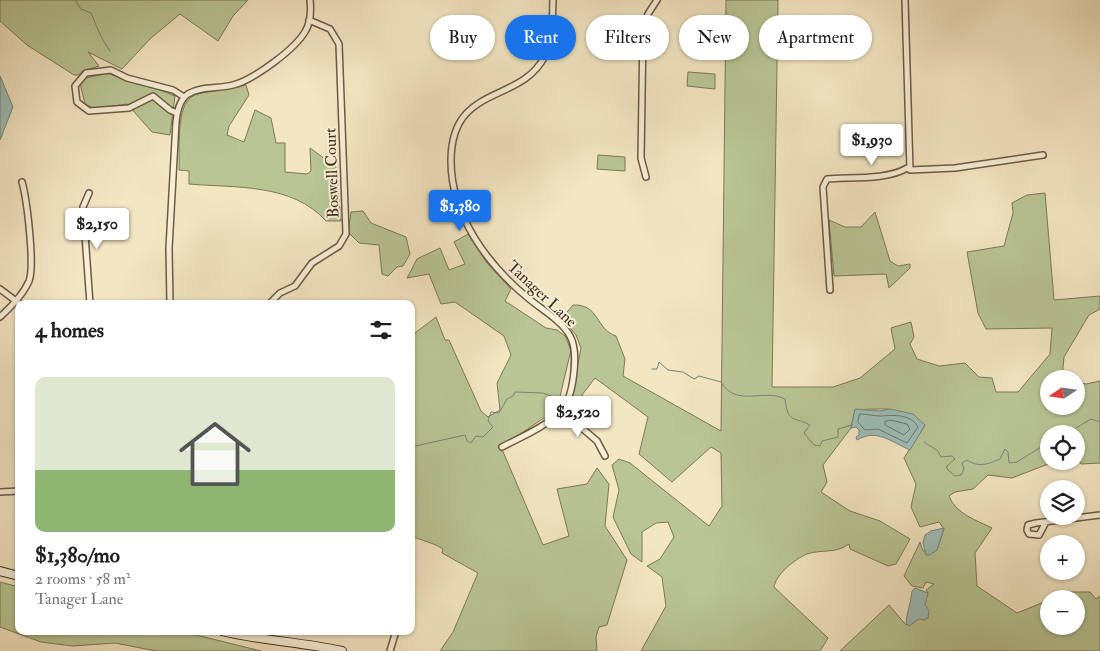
<!DOCTYPE html>
<meta charset="utf-8">
<style>
body{margin:0;font-family:"IM FELL Double Pica",serif;background:#f2f2f2;color:#202124;height:100vh;display:flex;flex-direction:column;font-size:19px;white-space:nowrap}
*{box-sizing:border-box;margin:0}
p{font-size:16px;color:#757577}
.icon{flex:none;width:28px;height:28px;fill:none;stroke:currentColor;stroke-width:2;stroke-linecap:round;stroke-linejoin:round}
.map{position:relative;flex:1;overflow:hidden}
.panel{position:absolute;left:15px;top:300px;width:400px;height:335px;display:flex;flex-direction:column;background:#fff;border-radius:10px;box-shadow:0 1px 4px #0004}
.panel>*{flex:none}
.top-card{position:absolute;left:430px;top:15px;width:475px;height:45px;display:flex;gap:10px}
.needle{width:32px;rotate:257deg}
.fabs{position:absolute;left:1040px;top:370px;display:grid;gap:10px}
.fabs a{display:grid;place-items:center;width:45px;height:45px;border-radius:50%;background:#fff;box-shadow:0 1px 4px #0004;font-size:25px}
.price{position:absolute;translate:-50% -42px;padding:0 11px;border-radius:5px;background:#fff;color:#222;font-size:16px;line-height:32px;filter:drop-shadow(0 1px 2px #0008)}
.price::after{content:'';position:absolute;left:50%;top:30px;width:15px;height:11px;margin-left:-8px;background:inherit;clip-path:polygon(0 0,100% 0,50% 100%)}
.price.active{background:#1a73e8;color:#fff}
ul{padding:0;list-style:none}
li{display:grid;align-content:center;gap:10px;height:265px;padding:0 20px}
li+li{border-top:1px solid #e0e0e0}
li span{display:grid;place-items:center;height:155px;border-radius:10px;color:#555}
li>.icon{margin-inline-start:auto}
span .icon{width:90px;height:90px;fill:#fffc;stroke-width:1}
li b{font-size:21px}
h2{display:flex;justify-content:space-between;align-items:center;height:60px;padding:0 20px;font-size:21px}
.tag{padding:0 18px;border-radius:22px;background:#fff;box-shadow:0 1px 4px #0004;font-size:18px;line-height:45px}
.tag.active{background:#1a73e8;color:#fff}
.map>svg:first-child{display:block}
.green{fill:#b9c595;stroke:#7d7857}
.water{fill:#9dbeb9;stroke:#788479}
.lines{fill:none;stroke-linecap:round;stroke-linejoin:round}
.shore{stroke:#6f7569;stroke-width:1}
.stream{stroke:#788479;stroke-width:1}
.street-casing{stroke:#6e5a44;stroke-width:8}
.secondary-casing{stroke:#412c19;stroke-width:10}
.street{stroke:#f7efd8;stroke-width:5}
.secondary{stroke:#f7efd8;stroke-width:8}
.labels{text-anchor:middle;dominant-baseline:central;stroke-width:4;stroke-linejoin:round;paint-order:stroke}
.street-label{font-size:16px;fill:#412c19;stroke:#f7efd8}
</style>
<div class="map">
<svg width="1100" height="651" viewBox="0 0 1100 651">
<rect width="100%" height="100%" fill="#f3e6c3"/>
<filter id="stains"><feTurbulence type="fractalNoise" baseFrequency=".004" numOctaves="4"/><feColorMatrix values="0 0 0 0 .2 0 0 0 0 .09 0 0 0 0 .02 0 0 0 .5 -.17"/></filter>
<radialGradient id="worn" r=".72"><stop offset=".6" stop-color="#630" stop-opacity="0"/><stop offset="1" stop-color="#630" stop-opacity=".3"/></radialGradient>
<path class="green" d="M 0,0 L 248,0 L 233,16 L 218,41 L 180,14 L 151,38 L 122,69 L 88,52 L 99,66 L 83,71 L 78,75 L 74,75 L 27,45 L 0,21 Z
M 726,0 L 778,0 L 772,387 L 833,387 L 860,378 L 895,349 L 891,328 L 911,322 L 914,337 L 910,344 L 917,359 L 939,366 L 965,363 L 979,377 L 992,378 L 996,392 L 1018,392 L 1050,354 L 1052,328 L 986,329 L 978,313 L 967,252 L 1004,246 L 1013,213 L 1012,203 L 1027,195 L 1045,193 L 1054,300 L 1100,296 L 1100,309 L 1089,315 L 1064,357 L 1062,379 L 1049,379 L 1049,406 L 1076,406 L 1076,382 L 1086,384 L 1100,381 L 1100,463 L 1081,464 L 1076,455 L 1076,434 L 1049,434 L 1049,461 L 1056,461 L 1012,478 L 988,475 L 973,489 L 955,492 L 949,496 C 956,514 976,520 992,528 L 975,553 L 977,586 L 1017,613 L 1049,600 L 1049,626 L 1076,626 L 1076,599 L 1051,599 L 1065,592 L 1090,592 L 1096,599 L 1100,596 L 1100,651 L 840,651 L 889,605 L 906,625 L 919,619 L 928,593 L 926,590 L 934,584 L 926,582 L 923,588 L 912,586 L 904,576 L 920,542 L 923,551 L 937,550 L 944,529 L 939,522 L 920,527 L 911,507 L 916,484 L 904,458 L 925,425 C 915,421 898,410 887,409 C 877,409 866,409 855,410 L 851,428 L 823,465 L 827,482 L 821,492 L 850,511 L 880,521 L 910,539 L 896,564 L 888,566 L 850,549 L 849,544 C 836,554 822,549 807,554 C 795,559 776,574 774,587 L 828,638 L 820,651 L 641,651 L 666,606 L 662,577 L 647,566 L 660,559 L 674,537 L 668,522 L 656,523 L 642,532 L 642,562 L 631,554 L 613,517 L 619,490 L 612,465 L 619,459 L 630,463 L 709,526 L 722,506 L 721,453 L 711,447 L 672,482 L 639,454 L 648,417 L 595,378 L 582,395 L 585,406 L 596,409 L 581,421 L 569,409 L 581,348 L 576,335 L 562,318 L 573,305 C 600,304 595,329 616,336 L 625,359 L 623,376 L 721,431 Z
M 688,72 L 715,74 L 715,89 L 687,86 Z
M 108,73 C 129,83 153,86 175,96 L 170,135 L 152,132 L 127,104 L 95,109 L 85,104 L 80,83 L 86,78 Z
M 246,85 L 249,95 L 229,126 L 227,135 L 244,142 L 255,110 L 271,118 L 276,143 L 285,143 L 285,172 L 307,174 L 311,171 L 310,148 L 336,167 L 341,221 L 326,221 C 292,183 235,188 189,184 L 189,171 L 179,170 C 180,153 175,105 193,96 C 202,91 232,89 246,85 Z
M 598,155 L 625,157 L 625,171 L 597,169 Z
M 363,211 L 371,223 L 406,237 L 410,254 L 403,266 L 397,267 L 388,276 L 382,274 L 379,245 L 359,243 L 348,232 L 351,212 Z
M 875,212 L 890,261 L 898,266 L 910,264 L 910,268 L 889,288 L 886,274 L 834,276 L 829,220 L 845,227 L 861,227 Z
M 468,234 L 487,263 L 511,289 L 505,301 L 546,328 L 557,330 L 565,336 L 571,350 L 557,409 L 501,447 L 543,545 L 569,536 L 557,489 L 587,484 L 597,468 L 609,484 L 605,526 L 627,560 L 607,625 L 599,627 L 596,637 L 597,651 L 440,651 L 453,632 L 478,573 L 442,553 L 443,549 L 436,545 L 411,536 L 411,336 L 436,317 L 445,340 L 449,340 L 481,411 L 488,417 L 500,410 L 497,383 L 511,355 L 504,336 L 455,302 L 441,304 L 429,274 L 407,278 L 417,259 L 440,248 L 449,270 L 465,264 L 454,242 Z
M 0,582 L 19,587 L 19,631 L 180,631 L 261,651 L 156,651 L 115,643 L 73,646 L 41,642 L 0,627 Z"/>
<path class="water" d="M 0,76 L 13,107 L 0,140 Z
M 855,409 L 880,411 L 890,409 L 913,414 L 925,425 L 910,450 C 891,442 877,428 857,440 L 856,437 L 859,435 L 859,430 L 856,427 L 851,428 Z
M 944,528 L 937,550 L 930,555 L 926,555 L 923,543 L 925,535 L 931,531 Z
M 915,588 L 928,593 L 925,605 L 929,610 L 928,618 L 924,620 L 919,619 L 909,626 L 906,623 C 907,612 911,603 912,591 Z"/>
<g class="lines">
<path class="shore" d="M 860,414 C 867,414 874,416 881,416 C 894,415 911,414 918,427 L 907,443 L 878,429 L 865,430 L 858,422 Z
M 890,420 L 907,424 L 910,429 L 904,435 L 885,425 L 885,422 Z"/>
<path class="stream" d="M 75,0 L 81,9 L 91,13 C 97,27 101,39 110,51
M 652,369 L 657,369 L 659,362 L 668,370 L 683,372 L 694,379 L 699,376 L 721,382 C 736,408 764,388 785,399 C 788,424 793,416 810,425 L 804,433 L 814,445 L 820,446 L 822,441 L 838,437 L 838,429 L 852,425
M 1066,434 L 1091,419 L 1100,422
M 924,442 L 938,451 L 941,457 L 952,456 L 955,459 L 947,466 L 947,469 L 955,476 L 961,475 L 964,469 L 962,463 L 967,460 C 979,468 988,464 1000,459 L 1005,449 L 1008,452 L 1009,463 L 1017,462 L 1049,442
M 411,447 L 465,435 L 467,441 L 471,443 L 476,436 L 483,437 L 493,427 L 488,421 L 491,412 L 499,413 L 507,399 L 513,396 L 515,392 L 543,393 L 556,398"/>
<g class="street-casing">
<path id="street" d="M 905,0 L 910,170
M 177,113 L 170,110 L 153,96 L 129,108 L 89,111 L 77,102 L 75,86 L 86,73 L 111,70 L 127,78 L 173,90 L 184,97
M 646,177 L 641,158 L 643,31 L 648,14 L 657,0
M 89,193 L 83,207 L 90,304
M 0,289 L 20,304
M 830,290 L 823,187 L 827,179 C 850,177 888,180 907,168 L 910,170 L 955,168 L 1043,155
M 170,304 L 169,248 L 176,122 C 177,112 179,100 188,94 C 201,86 218,89 233,85 C 253,80 296,49 306,30 C 311,21 311,10 310,0
M 269,304 L 280,293 L 295,286 L 312,263 L 339,246 L 346,234 L 339,44 L 330,29 L 309,20
M 0,317 C 11,307 23,295 29,281 C 35,266 27,200 22,182
M 562,411 L 597,441 L 605,456
M 502,447 C 521,437 545,427 560,412 C 574,399 579,352 570,336 C 562,321 541,309 528,298 C 488,265 451,216 451,161 C 451,83 520,105 545,56 C 554,38 552,19 553,0
M 0,492 L 19,491
M 1046,522 L 1039,535 L 1029,534 L 1027,530 L 1028,525 L 1036,523 L 1100,515
M 390,651 L 396,631"/>
</g>
<g class="secondary-casing">
<path id="secondary" d="M 0,571 L 19,576
M 222,631 C 262,641 302,642 342,651"/>
</g>
<use href="#street" class="street"/>
<use href="#secondary" class="secondary"/>
</g>
<g class="labels">
<g class="street-label">
<text transform="translate(332 173) rotate(-92)">Boswell Court</text>
<text transform="translate(542 294) rotate(43)">Tanager Lane</text>
</g>
</g>
<rect width="100%" height="100%" filter="url(#stains)"/>
<rect width="100%" height="100%" fill="url(#worn)"/>
</svg>
<div class="fabs">
<a><svg class="needle" viewBox="-14 -14 28 28"><path d="M0-13l5 13h-10z" fill="#e53935"/><path d="M0 13l5-13h-10z" fill="#757577"/></svg></a>
<a><svg class="icon" aria-label="locate" viewBox="0 0 24 24"><circle cx="12" cy="12" r="6"/><path d="M12 2v4M12 18v4M2 12h4M18 12h4"/></svg></a>
<a><svg class="icon" aria-label="layers" viewBox="0 0 24 24"><path d="M12 4l9 5-9 5-9-5zM3 14l9 5 9-5"/></svg></a>
<a>+</a>
<a>−</a>
</div>
<b class="price" style="left:872px;top:166px">$1,930</b>
<b class="price active" style="left:460px;top:232px">$1,380</b>
<b class="price" style="left:97px;top:250px">$2,150</b>
<b class="price" style="left:578px;top:438px">$2,520</b>
<div class="top-card">
<a class="tag">Buy</a>
<a class="tag active">Rent</a>
<a class="tag">Filters</a>
<a class="tag">New</a>
<a class="tag">Apartment</a>
</div>
<section class="panel">
<h2>4 homes<svg class="icon" aria-label="filters" viewBox="0 0 24 24"><path d="M4 7h16M4 17h16"/><circle cx="9" cy="7" r="2"/><circle cx="15" cy="17" r="2"/></svg></h2>
<ul>
<li><span style="background:linear-gradient(#dfe7d0 60%,#8fb573 0)"><svg class="icon" aria-label="home" viewBox="0 0 24 24"><path d="M3 11l9-7 9 7M6 9v11h12V9"/></svg></span><div><b>$1,380/mo</b><p>2 rooms · 58 m²</p><p>Tanager Lane</p></div></li>
</ul>
</section>
</div>
